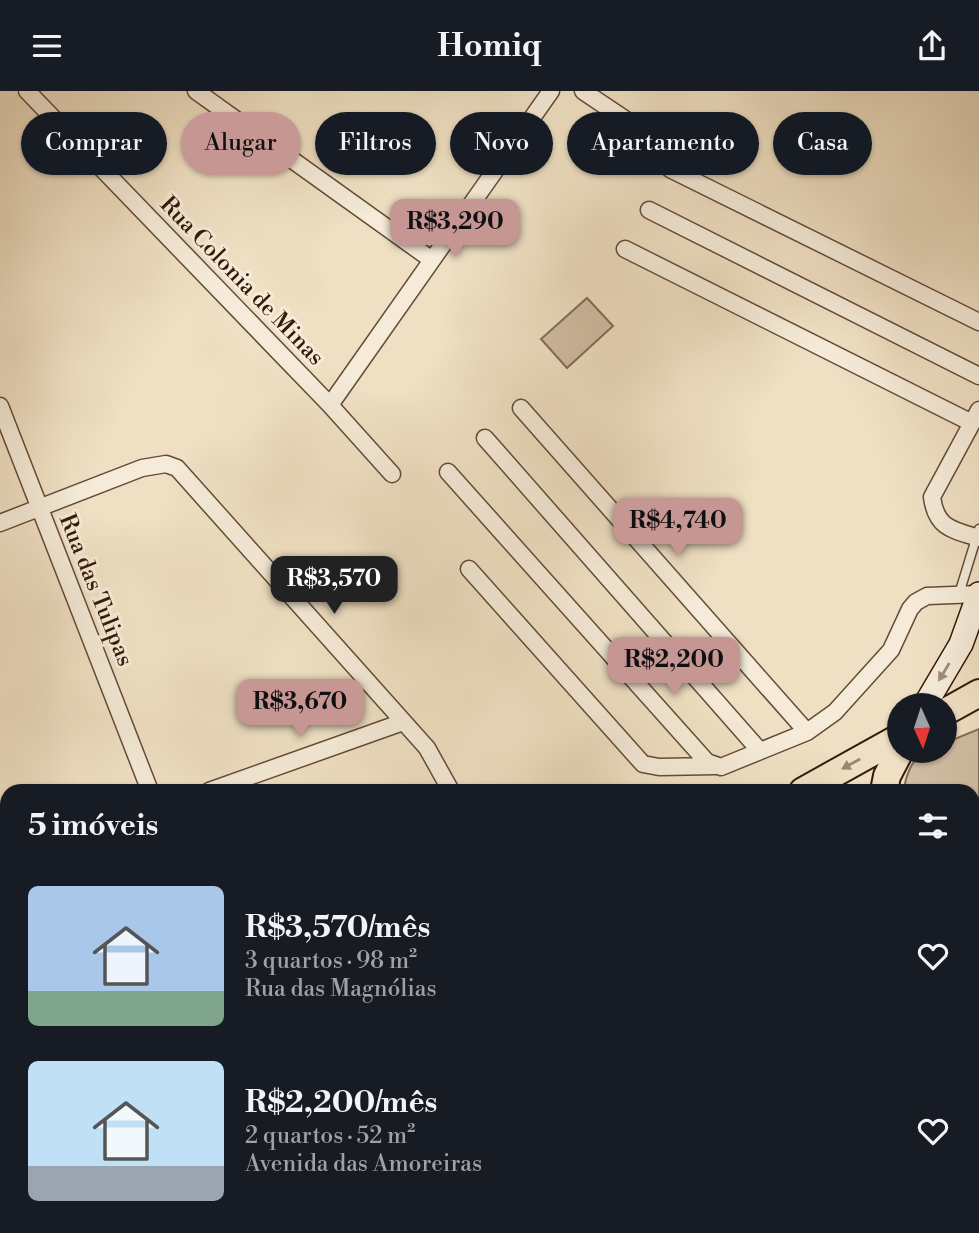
<!DOCTYPE html>
<html lang="pt">
<meta charset="utf-8">
<style>
body{margin:0;font-family:"Libre Bodoni",serif;background:#20242c;color:#f1f3f6;height:100vh;display:flex;flex-direction:column;font-size:26px;white-space:nowrap}
*{box-sizing:border-box;margin:0}
p{font-size:23px;color:#9ea1a6}
.icon{flex:none;width:38px;height:38px;fill:none;stroke:currentColor;stroke-width:2;stroke-linecap:round;stroke-linejoin:round}
.map{position:relative;flex:1;overflow:hidden}
.drawer{position:absolute;left:0px;top:693px;width:980px;height:450px;display:flex;flex-direction:column;background:#171b24;border-radius:21px 21px 0 0;box-shadow:0 2px 5px #0004}
.drawer>*{flex:none}
.hud{position:absolute;left:21px;top:21px;width:938px;height:63px;display:flex;gap:14px}
.needle{width:46px;rotate:177deg}
.tools{position:absolute;left:887px;top:602px;display:grid;gap:14px}
.tools a{display:grid;place-items:center;width:70px;height:70px;border-radius:50%;background:#171b24;box-shadow:0 2px 5px #0004;font-size:35px}
.price{position:absolute;translate:-50% -60px;padding:0 16px;border-radius:14px;background:#c59692;color:#111;font-size:23px;line-height:46px;filter:drop-shadow(0 2px 4px #0008)}
.price::after{content:'';position:absolute;left:50%;top:42px;width:21px;height:16px;margin-left:-10px;background:inherit;clip-path:polygon(0 0,100% 0,50% 100%)}
.price.on{background:#222;color:#fff}
ul{padding:0;list-style:none}
li{display:flex;align-items:center;gap:21px;height:175px;padding:0 28px}
li span{display:grid;place-items:center;flex:none;width:196px;height:140px;border-radius:10px;color:#555}
li>.icon{margin-inline-start:auto}
span .icon{width:84px;height:84px;fill:#fffc;stroke-width:1}
li b{font-size:30px}
h2{display:flex;justify-content:space-between;align-items:center;height:84px;padding:0 28px;font-size:30px}
.tag{padding:0 24px;border-radius:32px;background:#171b24;box-shadow:0 2px 5px #0004;font-size:24px;line-height:63px}
.tag.on{background:#c59692;color:#111}
header{display:flex;justify-content:space-between;align-items:center;height:91px;padding:0 28px;background:#171b24;font-size:32px;font-weight:800}
.map>svg:first-child{display:block}
.green{fill:#d0bea3;stroke:#836c56;stroke-width:2}
.lines{fill:none;stroke-linecap:round;stroke-linejoin:round}
.lane-casing{stroke:#644b37;stroke-width:11}
.street-casing{stroke:#644b37;stroke-width:19}
.secondary-casing{stroke:#361908;stroke-width:26}
.primary-casing{stroke:#361908;stroke-width:30}
.lane{stroke:#f5ebd8;stroke-width:8}
.street{stroke:#f5ebd8;stroke-width:16}
.secondary{stroke:#f5ebd8;stroke-width:23}
.primary{stroke:#efe0c3;stroke-width:26}
.oneway{fill:#9f8c7a}
.oneway2{fill:#9c866f}
.labels{text-anchor:middle;dominant-baseline:central;stroke-width:6;stroke-linejoin:round;paint-order:stroke}
.street-label{font-size:23px;fill:#361908;stroke:#f5ebd8}
</style>
<header><svg class="icon" aria-label="menu" viewBox="0 0 24 24"><path d="M4 6h16M4 12h16M4 18h16"/></svg>Homiq<svg class="icon" aria-label="share" viewBox="0 0 24 24"><path d="M12 15V3M7 8l5-5 5 5M5 13v7h14v-7"/></svg></header>
<div class="map">
<svg width="979" height="1142" viewBox="0 0 979 1142">
<rect width="100%" height="100%" fill="#efe0c3"/>
<filter id="stains"><feTurbulence type="fractalNoise" baseFrequency=".00286" numOctaves="4"/><feColorMatrix values="0 0 0 0 .2 0 0 0 0 .09 0 0 0 0 .02 0 0 0 .5 -.17"/></filter>
<radialGradient id="worn" r=".72"><stop offset=".6" stop-color="#630" stop-opacity="0"/><stop offset="1" stop-color="#630" stop-opacity=".3"/></radialGradient>
<path class="green" d="M 587,207 L 613,235 L 567,277 L 541,248 Z
M 979,638 L 979,774 L 973,770 L 973,700 L 904,700 C 905,687 912,665 927,660 C 932,658 940,660 945,660 L 945,652 Z
M 636,1136 L 848,1136 L 864,1142 L 643,1142 Z"/>
<g class="lines">
<g class="lane-casing">
<path id="lane" d="M 959,503 L 979,438
M 973,951 L 979,954
M 973,987 L 979,985
M 973,1008 L 979,1013
M 973,1025 L 979,1023
M 11,1142 L 22,1136
M 51,1142 L 63,1136"/>
</g>
<g class="street-casing">
<path id="street" d="M 27,0 L 330,314 L 392,383
M 196,0 L 432,169
M 583,0 L 629,31
M 670,78 L 979,231
M 649,119 L 979,285
M 625,158 L 972,332
M 330,314 L 551,0
M 0,315 L 150,700
M 521,317 L 807,641
M 979,319 L 932,406 C 936,437 952,439 979,447
M 485,347 L 760,660
M 448,381 L 707,671 L 721,676 L 807,641 L 835,621 L 891,559 L 910,518 L 916,511 L 927,505 L 979,503
M 0,432 L 142,377 L 166,373 L 177,377 L 427,657 L 451,700
M 469,478 L 643,673 L 659,676 L 715,675
M 209,700 L 403,631
M 0,780 L 7,778
M 229,1136 L 237,1142"/>
</g>
<g class="secondary-casing">
<path id="secondary" d="M 925,614 L 961,553 L 979,503"/>
</g>
<g class="primary-casing">
<path id="primary" d="M 945,621 L 979,602
M 803,700 L 900,646
M 884,700 L 887,685 L 900,660
M 973,793 L 979,797
M 0,1129 L 7,1125
M 80,1142 L 92,1136"/>
</g>
<use href="#lane" class="lane"/>
<use href="#street" class="street"/>
<use href="#secondary" class="secondary"/>
<use href="#primary" class="primary"/>
</g>
<defs><path id="oneway-solid" d="M-6-.8H1V-3.2L6.5 0L1 3.2V.8H-6Z" transform="scale(1.75)"/></defs>
<use class="oneway" href="#oneway-solid" transform="translate(944 581) rotate(121)"/>
<use class="oneway2" href="#oneway-solid" transform="translate(851 673) rotate(151)"/>
<g class="labels">
<g class="street-label">
<text transform="translate(242 190) rotate(46)">Rua Colonia de Minas</text>
<text transform="translate(96 499) rotate(68)">Rua das Tulipas</text>
</g>
</g>
<rect width="100%" height="100%" filter="url(#stains)"/>
<rect width="100%" height="100%" fill="url(#worn)"/>
</svg>
<div class="tools">
<a><svg class="needle" viewBox="-14 -14 28 28"><path d="M0-13l5 13h-10z" fill="#e53935"/><path d="M0 13l5-13h-10z" fill="#9ea1a6"/></svg></a>
</div>
<b class="price" style="left:455px;top:168px">R$3,290</b>
<b class="price" style="left:678px;top:467px">R$4,740</b>
<b class="price on" style="left:334px;top:525px">R$3,570</b>
<b class="price" style="left:674px;top:606px">R$2,200</b>
<b class="price" style="left:300px;top:648px">R$3,670</b>
<div class="hud">
<a class="tag">Comprar</a>
<a class="tag on">Alugar</a>
<a class="tag">Filtros</a>
<a class="tag">Novo</a>
<a class="tag">Apartamento</a>
<a class="tag">Casa</a>
</div>
<section class="drawer">
<h2>5 imóveis<svg class="icon" aria-label="filters" viewBox="0 0 24 24"><path d="M4 7h16M4 17h16"/><circle cx="9" cy="7" r="2"/><circle cx="15" cy="17" r="2"/></svg></h2>
<ul>
<li><span style="background:linear-gradient(#a9c7e8 75%,#7fa58c 0)"><svg class="icon" aria-label="home" viewBox="0 0 24 24"><path d="M3 11l9-7 9 7M6 9v11h12V9"/></svg></span><div><b>R$3,570/mês</b><p>3 quartos · 98 m²</p><p>Rua das Magnólias</p></div><svg class="icon" aria-label="heart" viewBox="0 0 24 24"><path d="M12 20l-8-8c-3-5 5-10 8-4 3-6 11-1 8 4z"/></svg></li>
<li><span style="background:linear-gradient(#bfe0f5 75%,#9aa5b1 0)"><svg class="icon" aria-label="home" viewBox="0 0 24 24"><path d="M3 11l9-7 9 7M6 9v11h12V9"/></svg></span><div><b>R$2,200/mês</b><p>2 quartos · 52 m²</p><p>Avenida das Amoreiras</p></div><svg class="icon" aria-label="heart" viewBox="0 0 24 24"><path d="M12 20l-8-8c-3-5 5-10 8-4 3-6 11-1 8 4z"/></svg></li>
</ul>
</section>
</div>
